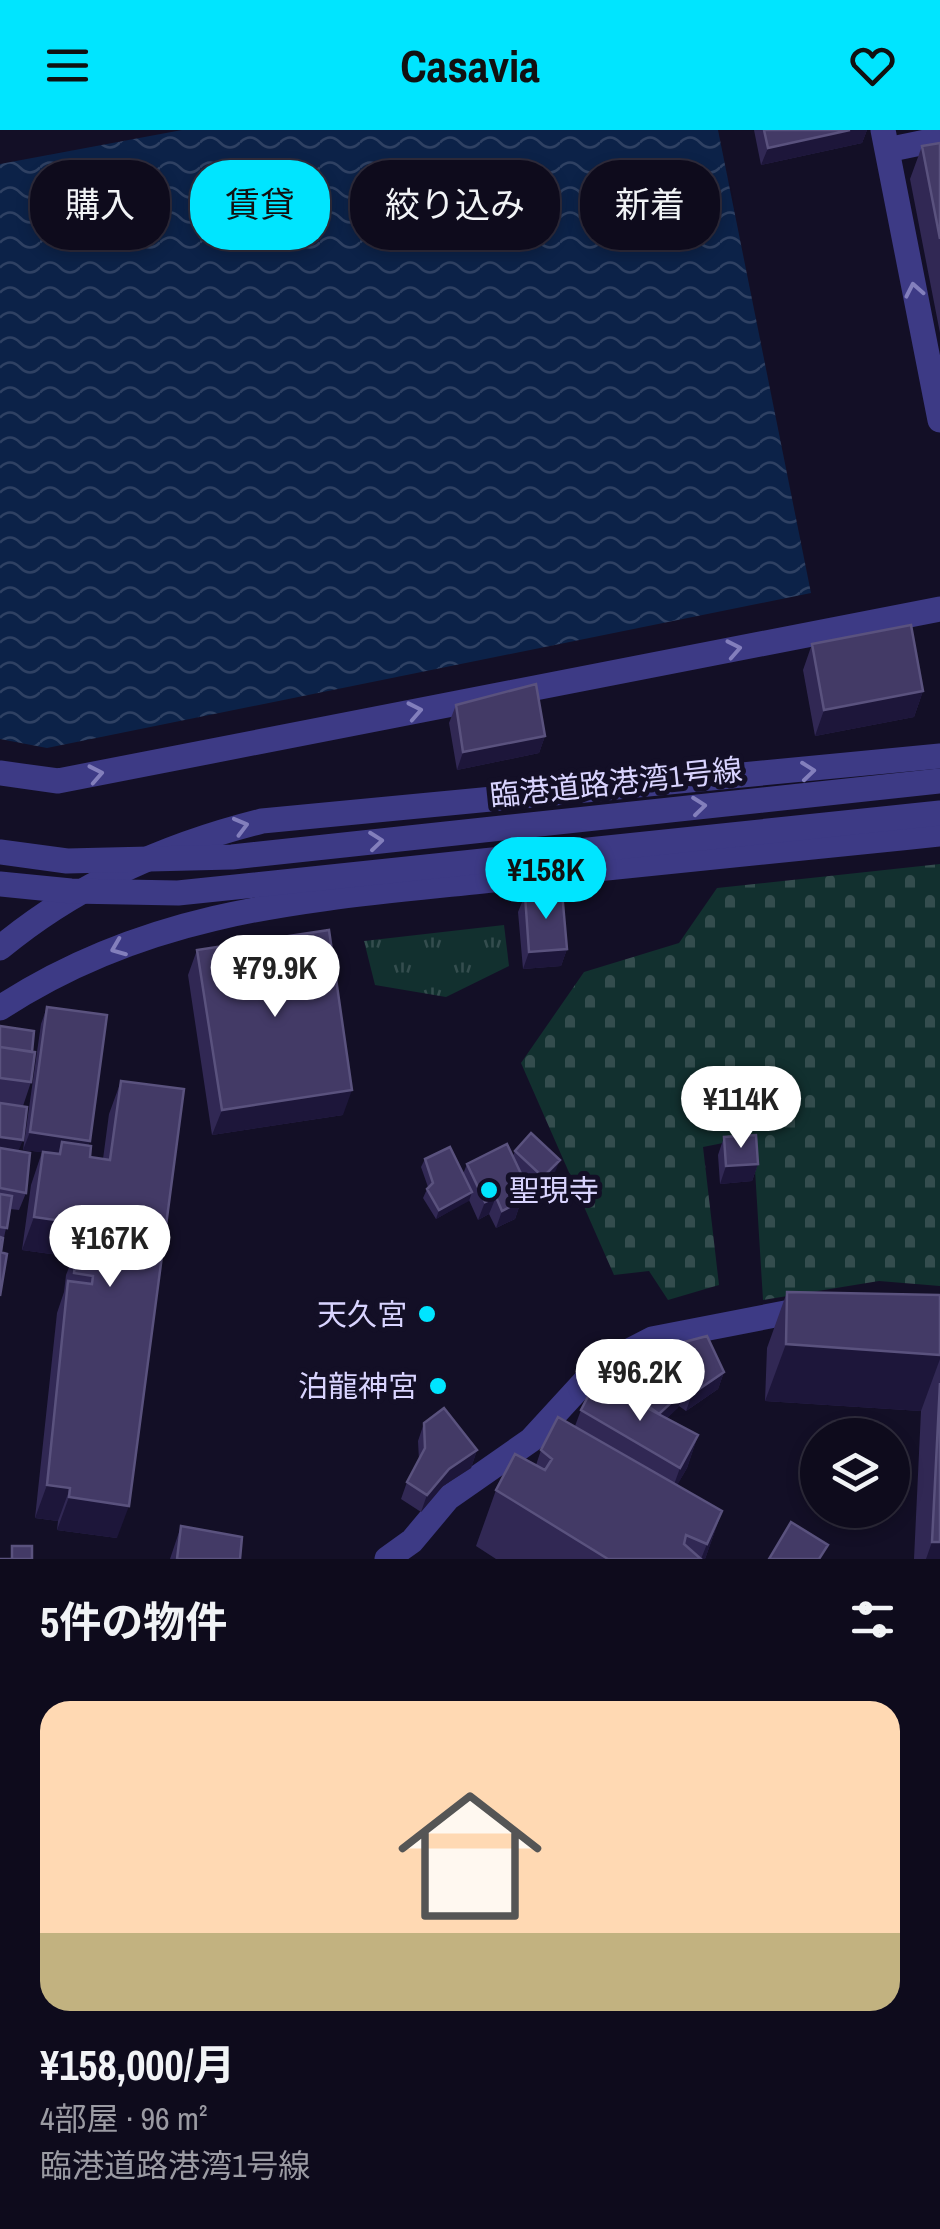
<!DOCTYPE html>
<html lang="ja">
<meta charset="utf-8">
<style>
body{margin:0;font-family:"Archivo Narrow","Noto Sans JP",sans-serif;background:#1c1929;color:#f1f3f6;height:100vh;display:flex;flex-direction:column;font-size:38px;white-space:nowrap}
*{box-sizing:border-box;margin:0}
p{font-size:32px;color:#9b9ba3}
.icon{flex:none;width:55px;height:55px;fill:none;stroke:currentColor;stroke-width:2;stroke-linecap:round;stroke-linejoin:round}
.map{position:relative;height:1429px;overflow:hidden}
.details{display:flex;flex-direction:column;background:#0e0b1c;flex:1}
.details>*{flex:none}
.guide{position:absolute;left:30px;top:30px;width:880px;height:90px;display:flex;gap:20px}
.controls{position:absolute;left:800px;top:1288px;display:grid;gap:20px}
.controls a{display:grid;place-items:center;width:110px;height:110px;border-radius:50%;background:#0e0b1c;box-shadow:0 5px 15px #0003,0 0 0 2px #2e2b3b;font-size:50px}
.price{position:absolute;translate:-50% -85px;padding:0 22px;border-radius:35px;background:#fff;color:#222;font-size:32px;line-height:65px;filter:drop-shadow(0 2px 5px #0008)}
.price::after{content:'';position:absolute;left:50%;top:60px;width:30px;height:22px;margin-left:-15px;background:inherit;clip-path:polygon(0 0,100% 0,50% 100%)}
.price.on{background:#00e5ff;color:#111}
ul{padding:0;list-style:none}
li{display:grid;align-content:center;gap:20px;height:530px;padding:0 40px}
li+li{border-top:2px solid #2e2b3b}
li span{display:grid;place-items:center;height:310px;border-radius:30px;color:#555}
li>.icon{margin-inline-start:auto}
span .icon{width:180px;height:180px;fill:#fffc;stroke-width:1}
li b{font-size:42px}
h2{display:flex;justify-content:space-between;align-items:center;height:120px;padding:0 40px;font-size:42px}
.pill{padding:0 35px;border-radius:40px;background:#0e0b1c;box-shadow:0 5px 15px #0003,0 0 0 2px #2e2b3b;font-size:35px;line-height:90px}
.pill.on{background:#00e5ff;color:#111}
header{display:flex;justify-content:space-between;align-items:center;height:130px;padding:0 40px;background:#00e5ff;color:#111;font-size:45px;font-weight:700}
.map>svg:first-child{display:block}
.grass{fill:url(#grass-tufts)}
.cemetery{fill:url(#cemetery-stones)}
.water{fill:url(#water-waves)}
.lines{fill:none;stroke-linecap:round;stroke-linejoin:round}
.minor{stroke:#3d3a85;stroke-width:25}
.minor-bridge{stroke:#3d3a85;stroke-width:25}
.wall{fill:#312854}
.shaded-wall{fill:#1d163a}
.building{fill:#433a66;stroke:#5a527e;stroke-width:2.5}
.oneway{stroke:#837fbc}
.poi-dot{fill:#00e5ff;stroke:#130f26;stroke-width:4}
.labels{text-anchor:middle;dominant-baseline:central;stroke-width:10;stroke-linejoin:round;paint-order:stroke}
.street-label{font-size:30px;fill:#d9d4ff;stroke:#130f26}
.poi-label{font-size:30px;fill:#d9d4ff;stroke:#130f26;text-anchor:end}
</style>
<header><svg class="icon" aria-label="menu" viewBox="0 0 24 24"><path d="M4 6h16M4 12h16M4 18h16"/></svg>Casavia<svg class="icon" aria-label="heart" viewBox="0 0 24 24"><path d="M12 20l-8-8c-3-5 5-10 8-4 3-6 11-1 8 4z"/></svg></header>
<div class="map">
<svg width="940" height="1429" viewBox="0 0 940 1429">
<defs>
<pattern id="grass-tufts" width="24" height="20" patternUnits="userSpaceOnUse" patternTransform="scale(2.5)"><rect width="24" height="20" fill="#12302f"/><path d="M3 7l-1-3M5 7V3M7 7l1-3M15 17l-1-3M17 17v-4M19 17l1-3" fill="none" stroke="#344d4e"/></pattern>
<pattern id="cemetery-stones" width="16" height="16" patternUnits="userSpaceOnUse" patternTransform="scale(2.5)"><rect width="16" height="16" fill="#12302f"/><path d="M2 7V4a2 2 0 0 1 4 0v3zM10 15v-3a2 2 0 0 1 4 0v3z" fill="#344d4e"/></pattern>
<pattern id="water-waves" width="16" height="10" patternUnits="userSpaceOnUse" patternTransform="scale(2.5)"><rect width="16" height="10" fill="#0c2248"/><path d="M0 5q4-4 8 0t8 0" fill="none" stroke="#2f4163"/></pattern>
</defs>
<rect width="100%" height="100%" fill="#130f26"/>
<path class="grass" d="M 504,795 L 509,836 L 446,867 L 375,855 L 364,811 Z"/>
<path class="cemetery" d="M 940,734 L 940,1156 L 879,1151 L 763,1170 L 753,1007 L 703,1017 L 719,1155 L 668,1170 L 649,1141 L 614,1145 L 521,933 L 584,842 L 679,813 L 717,758 Z"/>
<path class="water" d="M 182,0 L 718,0 L 811,463 L 47,618 L 0,609 L 0,34 Z"/>
<g class="lines">
<path class="minor" d="M 883,0 L 940,290
M 887,20 L 940,9
M 0,643 L 58,651 L 940,479
M 0,818 C 77,754 166,715 262,691 L 940,626
M 0,878 C 157,775 321,769 501,749 C 648,733 794,719 940,704
M 387,1429 L 412,1411 L 448,1368 L 531,1310 L 598,1237 L 652,1209 L 811,1178"/>
<path class="minor-bridge" d="M 0,722 L 67,731 L 232,727 L 940,651
M 0,754 L 71,761 L 178,763 L 940,683"/>
</g>
<path class="wall" d="M 754,0 L 867,0 L 862,13 L 761,35 Z
M 940,13 L 940,203 L 910,49 L 922,16 Z
M 812,514 L 923,561 L 914,587 L 815,606 L 803,540 Z
M 456,575 L 545,606 L 539,623 L 457,640 L 449,593 Z
M 525,765 L 567,819 L 561,836 L 523,839 L 518,782 Z
M 197,820 L 343,985 L 212,1005 L 188,845 Z
M 47,877 L 90,1011 L 88,1015 L 90,1027 L 103,1029 L 109,984 L 121,951 L 117,1408 L 57,1400 L 58,1391 L 35,1388 L 57,1183 L 64,1162 L 66,1145 L 73,1127 L 22,1120 L 31,1055 L 42,1022 L 23,1020 L 41,894 Z
M 0,896 L 32,922 L 31,952 L 23,976 L 18,1021 L 26,1063 L 19,1080 L 10,1079 L 1,1122 L 7,1124 L 0,1167 Z
M 724,1007 L 758,1034 L 752,1051 L 720,1054 L 718,1025 Z
M 515,1021 L 553,1047 L 537,1065 L 524,1053 L 519,1067 L 521,1071 L 515,1089 L 496,1098 L 489,1084 L 478,1090 L 469,1070 L 436,1089 L 423,1068 L 428,1057 L 421,1037 L 425,1029 L 463,1044 L 467,1034 L 513,1026 Z
M 787,1162 L 940,1165 L 940,1429 L 914,1429 L 921,1281 L 765,1271 L 767,1218 Z
M 643,1226 L 724,1242 L 718,1259 L 686,1281 L 679,1276 L 667,1288 L 698,1305 L 687,1338 L 677,1355 L 722,1381 L 705,1429 L 496,1429 L 476,1416 L 496,1360 L 536,1335 L 541,1320 L 575,1296 L 581,1280 L 614,1260 L 617,1253 L 640,1233 Z
M 424,1293 L 477,1320 L 471,1338 L 443,1356 L 421,1382 L 401,1369 L 407,1352 L 419,1330 L 418,1311 Z
M 181,1396 L 240,1429 L 170,1429 Z"/>
<path class="shaded-wall" d="M 850,0 L 867,0 L 862,13 L 761,35 L 768,18 Z
M 923,561 L 914,587 L 815,606 L 824,580 Z
M 545,606 L 539,623 L 457,640 L 463,622 Z
M 567,819 L 561,836 L 523,839 L 529,822 Z
M 352,960 L 343,985 L 212,1005 L 222,980 Z
M 30,1002 L 90,1011 L 84,1028 L 62,1012 L 58,1024 L 23,1020 Z
M 0,1007 L 23,1010 L 16,1027 L 0,1025 Z
M 560,1030 L 553,1047 L 537,1065 L 543,1047 Z
M 758,1034 L 752,1051 L 720,1054 L 726,1036 Z
M 525,1052 L 519,1069 L 515,1056 Z
M 472,1062 L 469,1071 L 436,1089 L 439,1080 Z
M 496,1067 L 489,1084 L 478,1090 L 485,1072 Z
M 521,1071 L 515,1089 L 496,1098 L 502,1081 Z
M 34,1087 L 104,1097 L 92,1130 L 78,1112 L 73,1127 L 22,1120 Z
M 786,1214 L 940,1225 L 940,1229 L 921,1281 L 765,1271 Z
M 724,1242 L 718,1259 L 686,1281 L 692,1264 Z
M 684,1261 L 678,1278 L 652,1302 L 659,1284 Z
M 698,1305 L 687,1338 L 668,1371 L 680,1338 Z
M 477,1320 L 471,1338 L 443,1356 L 421,1382 L 427,1365 L 449,1339 Z
M 47,1355 L 70,1358 L 58,1391 L 35,1388 Z
M 69,1367 L 129,1376 L 117,1408 L 57,1400 Z
M 722,1381 L 705,1429 L 701,1429 L 707,1414 Z
M 932,1412 L 940,1412 L 940,1429 L 926,1429 Z"/>
<path class="building" d="M 764,0 L 850,0 L 768,18 Z
M 940,13 L 940,109 L 922,16 Z
M 911,495 L 923,561 L 824,580 L 812,514 Z
M 536,554 L 545,606 L 463,622 L 456,575 Z
M 562,762 L 567,819 L 529,822 L 525,765 Z
M 329,800 L 352,960 L 222,980 L 197,820 Z
M 47,877 L 107,885 L 90,1011 L 30,1002 Z
M 0,896 L 34,901 L 32,922 L 0,917 Z
M 0,917 L 35,922 L 31,952 L 0,948 Z
M 121,951 L 184,959 L 129,1376 L 69,1367 L 70,1358 L 47,1355 L 68,1151 L 92,1154 L 93,1146 L 74,1143 L 78,1112 L 102,1115 L 104,1097 L 34,1087 L 43,1022 L 60,1024 L 62,1012 L 91,1016 L 90,1027 L 110,1030 Z
M 0,973 L 27,977 L 23,1010 L 0,1007 Z
M 531,1003 L 560,1030 L 543,1047 L 515,1021 Z
M 756,1005 L 758,1034 L 726,1036 L 724,1007 Z
M 507,1014 L 525,1052 L 515,1056 L 521,1071 L 502,1081 L 496,1067 L 485,1072 L 467,1034 Z
M 450,1017 L 472,1062 L 439,1080 L 427,1059 L 433,1053 L 425,1029 Z
M 0,1018 L 30,1023 L 26,1063 L 0,1058 Z
M 0,1064 L 12,1066 L 7,1098 L 0,1097 Z
M 0,1107 L 3,1108 L 1,1122 L 0,1122 Z
M 0,1122 L 7,1124 L 0,1166 Z
M 787,1162 L 940,1165 L 940,1225 L 786,1214 Z
M 707,1206 L 724,1242 L 692,1264 L 643,1226 L 673,1215 Z
M 638,1231 L 684,1261 L 659,1284 L 617,1253 Z
M 596,1251 L 698,1305 L 680,1338 L 581,1280 Z
M 940,1253 L 940,1412 L 932,1412 Z
M 444,1278 L 477,1320 L 449,1339 L 427,1365 L 407,1352 L 425,1318 L 424,1293 Z
M 558,1287 L 722,1381 L 707,1414 L 686,1405 L 684,1414 L 701,1429 L 608,1429 L 496,1360 L 515,1324 L 545,1340 L 552,1329 L 541,1320 Z
M 791,1392 L 828,1415 L 819,1429 L 769,1429 Z
M 181,1396 L 242,1407 L 240,1429 L 177,1429 Z
M 12,1416 L 32,1416 L 32,1429 L 0,1429 L 12,1429 Z"/>
<defs><path id="oneway-chevron" d="M-2-3.5L2.5 0L-2 3.5" fill="none" stroke-width="1.6" stroke-linecap="round" stroke-linejoin="round" transform="scale(2.5)"/></defs>
<g class="oneway">
<use href="#oneway-chevron" transform="translate(914 160) rotate(-101)"/>
<use href="#oneway-chevron" transform="translate(734 519) rotate(-11)"/>
<use href="#oneway-chevron" transform="translate(415 581) rotate(-11)"/>
<use href="#oneway-chevron" transform="translate(808 641) rotate(-6)"/>
<use href="#oneway-chevron" transform="translate(96 644) rotate(-11)"/>
<use href="#oneway-chevron" transform="translate(699 676) rotate(-6)"/>
<use href="#oneway-chevron" transform="translate(241 696) rotate(-15)"/>
<use href="#oneway-chevron" transform="translate(376 711) rotate(-6)"/>
<use href="#oneway-chevron" transform="translate(118 818) rotate(158)"/>
</g>
<g class="poi-dot">
<circle cx="489" cy="1060" r="10"/>
<circle cx="427" cy="1184" r="10"/>
<circle cx="438" cy="1256" r="10"/>
</g>
<g class="labels">
<g class="street-label">
<text transform="translate(616 652) rotate(-6)">臨港道路港湾1号線</text>
</g>
<g class="poi-label">
<text x="509" y="1060" text-anchor="start">聖現寺</text>
<text x="407" y="1184">天久宮</text>
<text x="418" y="1256">泊龍神宮</text>
</g>
</g>
</svg>
<div class="controls">
<a><svg class="icon" aria-label="layers" viewBox="0 0 24 24"><path d="M12 4l9 5-9 5-9-5zM3 14l9 5 9-5"/></svg></a>
</div>
<b class="price on" style="left:546px;top:792px">¥158K</b>
<b class="price" style="left:275px;top:890px">¥79.9K</b>
<b class="price" style="left:741px;top:1021px">¥114K</b>
<b class="price" style="left:110px;top:1160px">¥167K</b>
<b class="price" style="left:640px;top:1294px">¥96.2K</b>
<div class="guide">
<a class="pill">購入</a>
<a class="pill on">賃貸</a>
<a class="pill">絞り込み</a>
<a class="pill">新着</a>
</div>
</div>
<section class="details">
<h2>5件の物件<svg class="icon" aria-label="filters" viewBox="0 0 24 24"><path d="M4 7h16M4 17h16"/><circle cx="9" cy="7" r="2"/><circle cx="15" cy="17" r="2"/></svg></h2>
<ul>
<li><span style="background:linear-gradient(#ffd9b3 75%,#c2b280 0)"><svg class="icon" aria-label="home" viewBox="0 0 24 24"><path d="M3 11l9-7 9 7M6 9v11h12V9"/></svg></span><div><b>¥158,000/月</b><p>4部屋 · 96 m²</p><p>臨港道路港湾1号線</p></div></li>
</ul>
</section>
